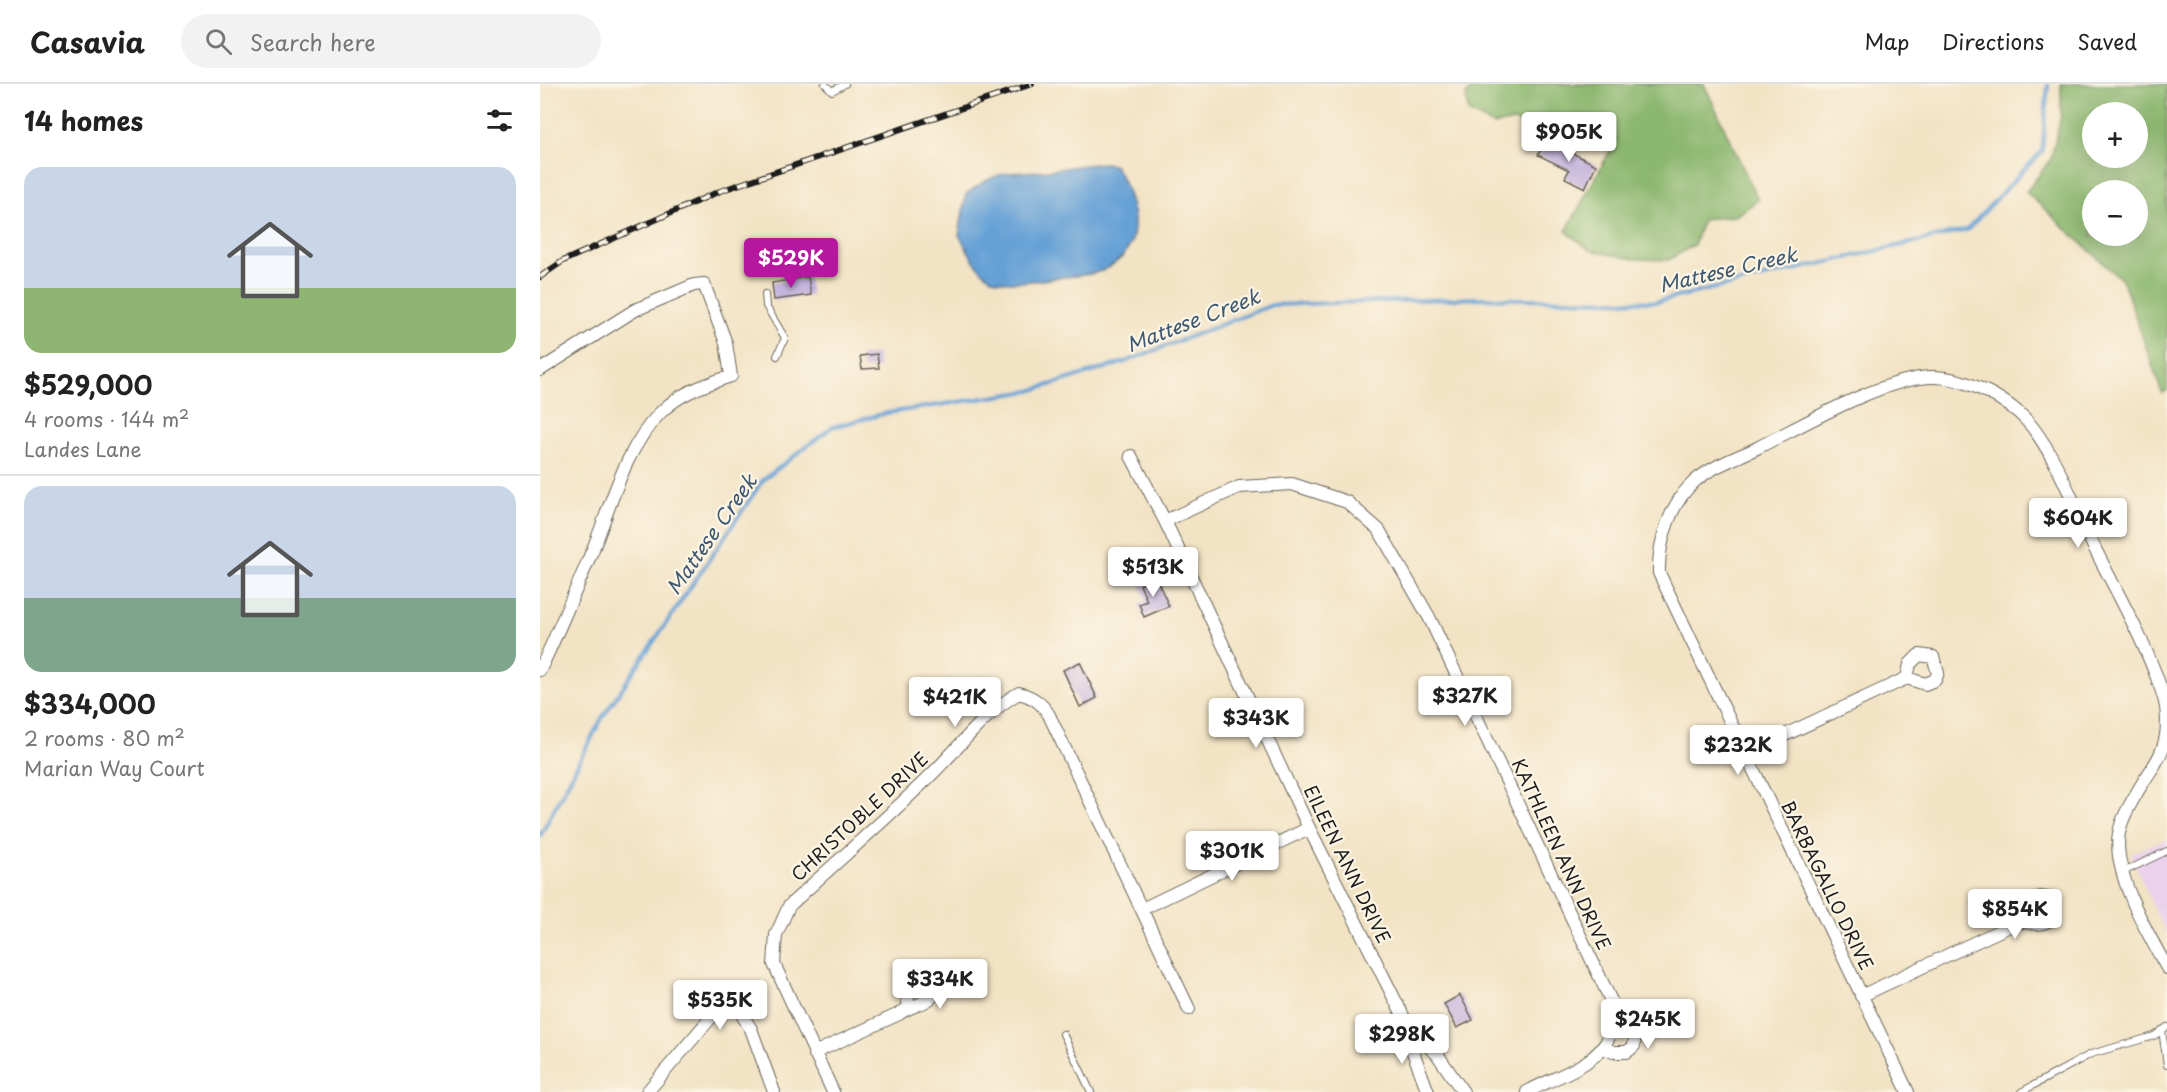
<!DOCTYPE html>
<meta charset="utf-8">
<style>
body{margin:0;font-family:"Playpen Sans",sans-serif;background:#f2f2f2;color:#222;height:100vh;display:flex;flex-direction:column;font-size:22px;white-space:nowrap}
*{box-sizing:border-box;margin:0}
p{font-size:20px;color:#767676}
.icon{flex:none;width:33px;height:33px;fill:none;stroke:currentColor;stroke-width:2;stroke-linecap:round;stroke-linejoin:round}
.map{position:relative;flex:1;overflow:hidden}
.details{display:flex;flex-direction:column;background:#fff;width:540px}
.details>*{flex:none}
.fabs{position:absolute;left:1542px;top:18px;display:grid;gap:12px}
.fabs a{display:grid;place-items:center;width:66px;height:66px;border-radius:50%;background:#fff;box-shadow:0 6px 24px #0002;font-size:30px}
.price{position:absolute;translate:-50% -51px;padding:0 14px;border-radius:6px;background:#fff;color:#222;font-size:20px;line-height:39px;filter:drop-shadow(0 2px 3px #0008)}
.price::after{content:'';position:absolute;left:50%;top:36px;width:18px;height:14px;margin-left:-9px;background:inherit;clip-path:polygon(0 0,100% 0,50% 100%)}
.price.current{background:#b5179e;color:#fff}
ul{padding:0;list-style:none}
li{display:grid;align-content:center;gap:12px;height:318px;padding:0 24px}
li+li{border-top:2px solid #e0e0e0}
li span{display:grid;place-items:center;height:186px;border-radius:18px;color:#555}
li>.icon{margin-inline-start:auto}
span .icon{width:108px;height:108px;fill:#fffc;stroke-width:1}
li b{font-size:26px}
h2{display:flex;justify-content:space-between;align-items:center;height:72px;padding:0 24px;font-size:26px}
header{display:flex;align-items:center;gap:36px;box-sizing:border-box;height:84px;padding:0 30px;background:#fff;border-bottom:2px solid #e0e0e0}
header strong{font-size:28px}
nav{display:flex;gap:33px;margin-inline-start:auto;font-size:21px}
.search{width:420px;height:54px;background:#f2f2f2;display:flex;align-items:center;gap:15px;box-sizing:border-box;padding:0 21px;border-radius:33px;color:#767676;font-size:22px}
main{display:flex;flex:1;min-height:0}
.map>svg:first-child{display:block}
.built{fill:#ebd1ec}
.forest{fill:#8bb76e;stroke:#546a45;stroke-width:1.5;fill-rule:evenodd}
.water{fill:#66a1d6;stroke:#415e79;stroke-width:1.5}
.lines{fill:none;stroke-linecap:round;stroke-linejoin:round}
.stream{stroke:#66a1d6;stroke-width:4}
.building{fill:#bfafdd}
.service-casing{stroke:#676257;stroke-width:8}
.minor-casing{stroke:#676257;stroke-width:14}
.service{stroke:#fff;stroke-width:6}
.minor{stroke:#fff;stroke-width:12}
.rail-casing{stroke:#1c1c1c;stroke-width:6}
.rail{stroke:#fcf5e5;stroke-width:4;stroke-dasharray:11;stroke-linecap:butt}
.labels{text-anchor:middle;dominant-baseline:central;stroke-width:4.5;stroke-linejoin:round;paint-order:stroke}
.street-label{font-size:18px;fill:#1c1c1c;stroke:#fcf5e5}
.water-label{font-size:20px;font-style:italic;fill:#3d5870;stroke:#fcf5e5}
</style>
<header>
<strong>Casavia</strong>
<div class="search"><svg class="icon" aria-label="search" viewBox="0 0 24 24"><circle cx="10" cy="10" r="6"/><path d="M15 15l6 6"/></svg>Search here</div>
<nav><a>Map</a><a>Directions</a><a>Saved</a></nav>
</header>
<main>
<section class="details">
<h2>14 homes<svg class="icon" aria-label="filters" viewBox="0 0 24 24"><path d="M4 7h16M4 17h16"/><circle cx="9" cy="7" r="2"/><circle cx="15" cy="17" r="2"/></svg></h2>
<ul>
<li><span style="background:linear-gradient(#c9d6e8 65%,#8fb573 0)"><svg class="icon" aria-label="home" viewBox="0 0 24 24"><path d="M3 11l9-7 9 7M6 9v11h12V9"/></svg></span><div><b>$529,000</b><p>4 rooms · 144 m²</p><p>Landes Lane</p></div></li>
<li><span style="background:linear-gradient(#c9d6e8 60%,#7fa58c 0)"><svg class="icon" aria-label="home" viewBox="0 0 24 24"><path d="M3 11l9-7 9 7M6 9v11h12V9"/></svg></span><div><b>$334,000</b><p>2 rooms · 80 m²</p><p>Marian Way Court</p></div></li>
</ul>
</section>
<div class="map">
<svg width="1627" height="1008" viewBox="0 0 1627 1008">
<rect width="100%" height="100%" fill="#fcf5e5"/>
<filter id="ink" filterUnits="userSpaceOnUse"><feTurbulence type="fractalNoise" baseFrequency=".0167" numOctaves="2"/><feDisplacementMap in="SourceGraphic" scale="12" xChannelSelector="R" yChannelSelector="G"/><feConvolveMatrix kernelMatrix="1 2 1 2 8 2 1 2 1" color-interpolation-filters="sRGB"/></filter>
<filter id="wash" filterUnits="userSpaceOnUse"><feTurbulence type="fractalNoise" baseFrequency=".008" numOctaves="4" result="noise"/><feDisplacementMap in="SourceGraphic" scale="24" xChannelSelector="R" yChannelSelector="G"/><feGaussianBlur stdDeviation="1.35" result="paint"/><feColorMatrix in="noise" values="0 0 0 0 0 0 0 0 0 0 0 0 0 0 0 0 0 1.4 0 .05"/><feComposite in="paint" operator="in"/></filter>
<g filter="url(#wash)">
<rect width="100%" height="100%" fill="#f2e3c5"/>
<path class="built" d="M 1627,755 L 1627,849 L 1615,828 L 1591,769 Z"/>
<path class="forest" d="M 935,0 L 1164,0 L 1218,116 L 1196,132 L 1163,135 L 1154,161 L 1129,176 L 1093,175 L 1050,166 L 1026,147 L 1077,54 L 1030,40 L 991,44 L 974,37 L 953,41 L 928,28 L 926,11 Z
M 1521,0 L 1627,0 L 1627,307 L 1622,309 L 1583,197 L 1486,108 L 1511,75 L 1521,32 ZM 1552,28 L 1598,28 L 1598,74 L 1552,74 ZM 1552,106 L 1598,106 L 1598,152 L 1552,152 Z"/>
<path class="water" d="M 566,79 L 575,82 C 596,119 610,166 561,187 C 548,192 530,192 516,194 C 502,196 468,200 456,196 C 438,190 428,166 419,151 L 426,110 C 463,82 468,91 510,86 C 528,84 547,80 566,79 Z"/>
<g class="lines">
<path class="stream" d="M 0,752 L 62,634 L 223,396 L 292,343 L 347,329 L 490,307 L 585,278 L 732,221 L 941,214 L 1115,218 L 1427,146 L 1502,67 L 1508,0"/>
</g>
<g id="blocks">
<path class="building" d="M 1006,56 L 1056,81 L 1045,104 L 1025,94 L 1029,86 L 998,71 Z
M 268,193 L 271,211 L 234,216 L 232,199 Z
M 337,270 L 339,284 L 322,285 L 320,272 Z
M 616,494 L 629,522 L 604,533 L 599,520 L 607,517 L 600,501 Z
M 540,578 L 557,614 L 540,623 L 523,586 Z
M 920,911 L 933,936 L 917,944 L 904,920 Z"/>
</g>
</g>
<g filter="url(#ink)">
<use href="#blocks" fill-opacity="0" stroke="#676257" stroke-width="1.5"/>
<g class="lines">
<g class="service-casing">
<path id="service" d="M 285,0 L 292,7 L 305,0
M 225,210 L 226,222 L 245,254 L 237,272
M 1583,788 L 1627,767
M 1622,946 L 1627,981
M 523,950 L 551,1008
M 1481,1008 L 1551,970 L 1614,952 L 1627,943"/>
</g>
<g class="minor-casing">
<path id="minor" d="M 0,286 L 95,226 L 154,201 L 164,200 L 186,259 L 191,292 C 164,301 139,309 119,330 C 84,367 72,419 53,465 C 36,505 19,546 0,586
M 591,372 L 625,437 L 769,744 L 869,944 L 873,968 L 888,1008
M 625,437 L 699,403 L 752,400 L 807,418 L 839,446 L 889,533 L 1074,923 C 1073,931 1073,943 1070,951 C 1058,982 1013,993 987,1008
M 1204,670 L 1367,594 L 1385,600 L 1395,596 L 1398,589 L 1393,573 L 1379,571 L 1370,580 L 1367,594
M 602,825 L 769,744
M 1321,912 L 1480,837 C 1493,840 1505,843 1514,832 L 1513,823 L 1508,814 L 1500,813 L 1489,817 L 1480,837
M 869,944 L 897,970 L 923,1008
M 1062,964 L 1074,968 L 1087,968 L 1094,962 L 1095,950 L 1086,942 L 1072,937
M 274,969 L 359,930 C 375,917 403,922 392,893 L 382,888 L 371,892 L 366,907 L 369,922
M 107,1008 L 180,923 L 199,926 L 211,945 L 234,1008
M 293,1008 L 234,880 L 236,851 L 249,822 C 297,777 348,734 395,687 C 422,660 445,628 479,609 C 493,613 501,618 509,631 L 649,925
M 1368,1008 L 1119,489 C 1118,457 1131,418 1155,397 C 1172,382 1197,374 1217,364 C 1261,342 1343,294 1391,293 C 1420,292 1457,310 1479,329 C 1509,354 1535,423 1552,459 C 1576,507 1604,555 1621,605 C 1625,615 1627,626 1627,637 C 1627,669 1614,680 1599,705 C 1591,719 1582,733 1579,749 C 1572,789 1608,850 1627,884"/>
</g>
<use href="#service" class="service"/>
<use href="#minor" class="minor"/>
<g class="rail-casing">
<path id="rail" d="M 0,193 L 23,177 L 180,107 L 492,0"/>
</g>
<use href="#rail" class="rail"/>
</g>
</g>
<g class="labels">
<g class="street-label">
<text transform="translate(319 732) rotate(-43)">CHRISTOBLE DRIVE</text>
<text transform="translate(1022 770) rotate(65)">KATHLEEN ANN DRIVE</text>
<text transform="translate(808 780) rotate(64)">EILEEN ANN DRIVE</text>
<text transform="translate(1288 801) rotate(64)">BARBAGALLO DRIVE</text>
</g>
<g class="water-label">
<text transform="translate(1188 185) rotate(-13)">Mattese Creek</text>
<text transform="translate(653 236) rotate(-21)">Mattese Creek</text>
<text transform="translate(171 450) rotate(-55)">Mattese Creek</text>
</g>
</g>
</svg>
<div class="fabs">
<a>+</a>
<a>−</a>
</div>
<b class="price" style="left:1029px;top:79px">$905K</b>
<b class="price current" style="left:251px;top:205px">$529K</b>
<b class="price" style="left:1538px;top:465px">$604K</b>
<b class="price" style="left:613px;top:514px">$513K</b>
<b class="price" style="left:925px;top:643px">$327K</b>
<b class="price" style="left:415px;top:644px">$421K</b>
<b class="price" style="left:716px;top:665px">$343K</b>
<b class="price" style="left:1198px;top:692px">$232K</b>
<b class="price" style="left:692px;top:798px">$301K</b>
<b class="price" style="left:1475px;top:856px">$854K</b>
<b class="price" style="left:400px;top:926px">$334K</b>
<b class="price" style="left:180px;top:947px">$535K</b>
<b class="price" style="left:1108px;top:966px">$245K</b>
<b class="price" style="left:862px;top:981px">$298K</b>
</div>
</main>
